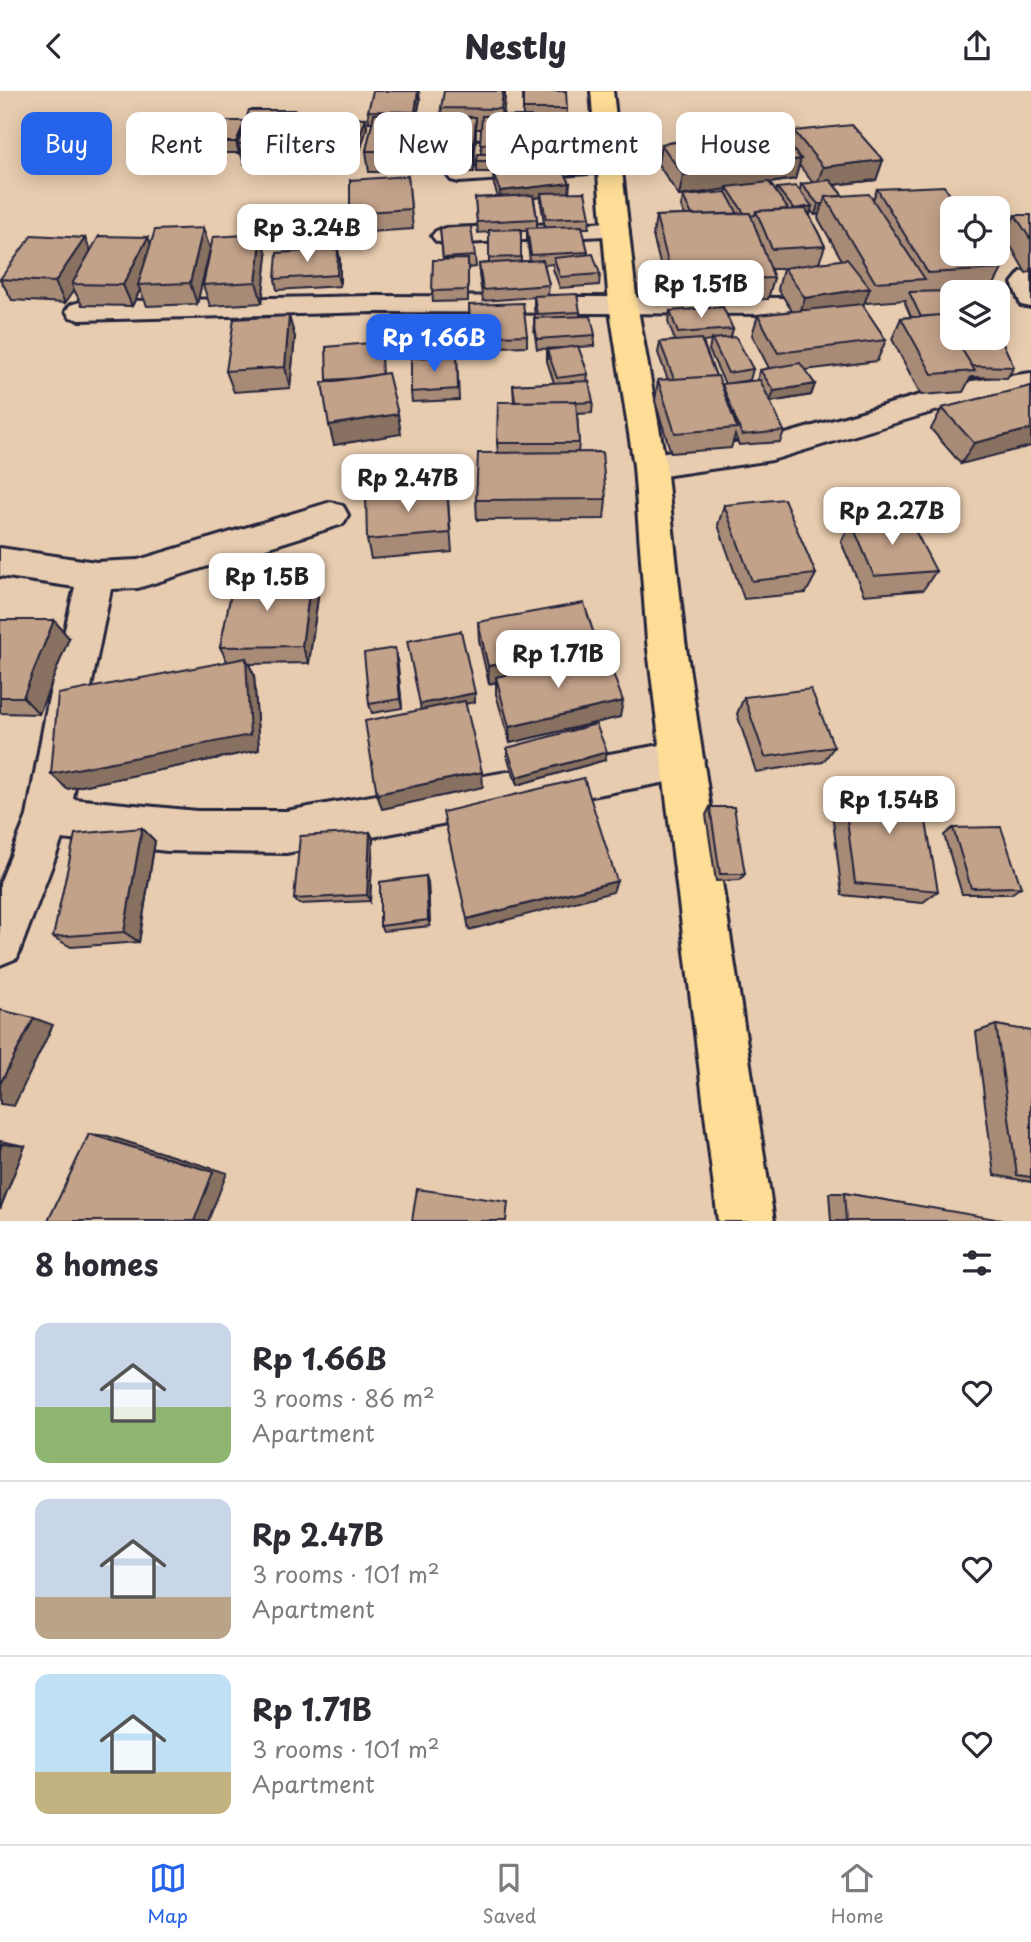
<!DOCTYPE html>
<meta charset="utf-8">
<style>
body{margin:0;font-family:"Playpen Sans",sans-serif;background:#f2f2f3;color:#2b2b33;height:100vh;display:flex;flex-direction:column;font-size:26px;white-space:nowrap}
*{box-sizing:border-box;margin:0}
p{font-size:23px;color:#7c7c81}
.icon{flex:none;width:38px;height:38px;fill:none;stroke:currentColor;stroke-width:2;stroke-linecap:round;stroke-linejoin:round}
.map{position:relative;height:1130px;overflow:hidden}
.panel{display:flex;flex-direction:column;background:#fff;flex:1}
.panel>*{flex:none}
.top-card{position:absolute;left:21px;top:21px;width:990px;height:63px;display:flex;gap:14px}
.buttons{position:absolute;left:940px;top:105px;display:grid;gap:14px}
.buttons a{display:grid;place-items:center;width:70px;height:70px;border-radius:14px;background:#fff;box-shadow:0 4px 18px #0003;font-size:35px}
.price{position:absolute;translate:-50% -60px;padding:0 16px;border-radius:14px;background:#fff;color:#222;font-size:23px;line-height:46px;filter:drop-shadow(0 2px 4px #0008)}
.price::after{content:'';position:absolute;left:50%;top:42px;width:21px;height:16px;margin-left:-10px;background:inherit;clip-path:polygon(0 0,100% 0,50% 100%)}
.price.on{background:#2563eb;color:#fff}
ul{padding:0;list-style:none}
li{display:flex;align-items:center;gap:21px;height:175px;padding:0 35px}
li+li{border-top:2px solid #e1e1e2}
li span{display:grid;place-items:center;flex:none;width:196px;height:140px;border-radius:14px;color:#555}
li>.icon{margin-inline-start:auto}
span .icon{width:84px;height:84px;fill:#fffc;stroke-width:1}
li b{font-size:30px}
h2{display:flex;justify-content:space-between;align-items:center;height:84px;padding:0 35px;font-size:30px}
.tag{padding:0 24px;border-radius:14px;background:#fff;box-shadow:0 4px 18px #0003;font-size:24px;line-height:63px}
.tag.on{background:#2563eb;color:#fff}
header{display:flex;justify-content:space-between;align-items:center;height:91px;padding:0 35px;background:#fff;font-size:32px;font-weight:800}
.tab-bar{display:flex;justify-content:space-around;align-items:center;height:98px;border-top:2px solid #e1e1e2;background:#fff;font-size:19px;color:#7c7c81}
.tab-bar a{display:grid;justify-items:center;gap:4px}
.tab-bar .on{color:#2563eb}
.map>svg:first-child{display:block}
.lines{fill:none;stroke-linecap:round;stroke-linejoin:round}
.minor-casing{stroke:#22223b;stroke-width:6}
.major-casing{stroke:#22223b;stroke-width:6}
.minor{fill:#e8ccaf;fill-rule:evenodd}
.major{fill:#fedd96;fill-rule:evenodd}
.wall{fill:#a88b77;stroke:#22223b;stroke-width:2;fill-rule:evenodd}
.shaded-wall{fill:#887161;stroke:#22223b;stroke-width:2}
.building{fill:#c3a28a;stroke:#22223b;stroke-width:2}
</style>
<header><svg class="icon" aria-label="back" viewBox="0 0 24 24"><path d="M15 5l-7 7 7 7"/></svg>Nestly<svg class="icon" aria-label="share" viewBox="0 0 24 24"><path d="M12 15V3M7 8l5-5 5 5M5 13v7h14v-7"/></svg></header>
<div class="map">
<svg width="1031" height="1130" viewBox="0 0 1031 1130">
<rect width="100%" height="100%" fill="#e8ccaf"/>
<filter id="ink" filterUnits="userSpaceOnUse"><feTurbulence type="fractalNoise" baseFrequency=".0143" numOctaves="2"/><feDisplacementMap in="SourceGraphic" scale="14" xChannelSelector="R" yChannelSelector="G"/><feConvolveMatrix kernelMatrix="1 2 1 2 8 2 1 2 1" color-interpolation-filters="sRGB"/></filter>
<g filter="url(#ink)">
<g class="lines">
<g class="minor-casing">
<path id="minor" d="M 389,34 L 606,34 L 614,36 L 617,41 L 614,46 L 606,48 L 381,46 L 378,41 L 381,36 Z
M 610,68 L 618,70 L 622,75 L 618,80 L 459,91 L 451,89 L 447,84 L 451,79 L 459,77 Z
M 616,131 L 625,134 L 629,139 L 625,144 L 445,153 L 436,150 L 432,145 L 436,140 L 445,137 Z
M 1031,179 L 1031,216 L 1021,214 L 1012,192 L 1021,181 Z
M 373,205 L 784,207 L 794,209 L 798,215 L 794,221 L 784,223 L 373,221 L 80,229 L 70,226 L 66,220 L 70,214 L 80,211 Z
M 1031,282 L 1031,302 L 965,311 L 772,369 L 650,387 L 638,383 L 634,375 L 638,367 L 650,363 L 772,347 L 965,291 Z
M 331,411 L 343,415 L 348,424 L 343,433 L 138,497 L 111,498 L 88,611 L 73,708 L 197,720 L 286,720 L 683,650 L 698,656 L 704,669 L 698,682 L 683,688 L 286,762 L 167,760 L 62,748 L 17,867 L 0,874 L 0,792 L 27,725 L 48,611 L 75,496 L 0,485 L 0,457 L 96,471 L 138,469 Z"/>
</g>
<g class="major-casing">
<path id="major" d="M 591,0 L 613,0 L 637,213 L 666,375 L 685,550 L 774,1130 L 718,1130 L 647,550 L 634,375 L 609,213 Z"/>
</g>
<use href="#minor" class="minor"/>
<use href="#major" class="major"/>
</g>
<path class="wall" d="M 523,0 L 567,18 L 566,38 L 564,38 L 565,44 L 564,55 L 539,56 L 537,38 L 531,38 L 532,71 L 550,75 L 569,101 L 590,126 L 589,137 L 582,137 L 588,161 L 587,164 L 600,183 L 599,194 L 560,197 L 553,178 L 553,173 L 544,174 L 549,194 L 548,204 L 580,221 L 580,225 L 595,244 L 594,255 L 578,256 L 588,283 L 587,290 L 593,311 L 592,322 L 577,323 L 579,352 L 578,361 L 606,408 L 604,428 L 477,429 L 476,409 L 498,361 L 497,352 L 514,311 L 513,294 L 554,292 L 547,270 L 547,259 L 566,257 L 537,258 L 534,238 L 534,227 L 535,227 L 534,216 L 534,206 L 483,210 L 479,184 L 479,173 L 489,172 L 489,141 L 478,142 L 475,107 L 498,106 L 494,94 L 493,83 L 505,82 L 505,73 L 498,73 L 497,81 L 477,81 L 477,70 L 481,63 L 481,38 L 476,38 L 474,81 L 423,81 L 422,60 L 442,25 L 441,17 L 505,5 L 503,25 L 523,25 ZM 541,106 L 541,113 L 545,137 L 537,137 L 537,128 L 534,107 ZM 521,140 L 527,140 L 527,148 L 530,170 L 521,170 Z
M 420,9 L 417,23 L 420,43 L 414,81 L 369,81 L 366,60 L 373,31 L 369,31 L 368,20 Z
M 366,27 L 367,37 L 359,63 L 328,62 L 327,54 L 315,84 L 292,83 L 290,72 L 244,73 L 240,60 L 239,62 L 199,62 L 196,51 L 300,39 L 296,57 L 328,46 Z
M 693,37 L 714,46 L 790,55 L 794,40 L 883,69 L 876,89 L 834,94 L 843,105 L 873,109 L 877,98 L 1002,178 L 991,199 L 952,201 L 952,247 L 1014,276 L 1007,287 L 971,286 L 963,301 L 921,304 L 892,248 L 901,227 L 911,226 L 905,212 L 906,209 L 867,212 L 865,210 L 863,215 L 886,249 L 877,270 L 805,279 L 815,293 L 811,304 L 770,311 L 784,340 L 780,351 L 739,354 L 735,344 L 731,357 L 671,362 L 655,310 L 658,289 L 668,289 L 658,262 L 660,251 L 675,250 L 668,231 L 670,220 L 733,238 L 731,246 L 753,278 L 750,289 L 725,293 L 709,259 L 711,250 L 703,251 L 716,285 L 721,295 L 757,290 L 760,279 L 769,277 L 752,244 L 758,224 L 792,220 L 778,198 L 783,178 L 770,178 L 774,187 L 768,208 L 670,211 L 653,145 L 656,125 L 685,124 L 681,116 L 683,105 L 726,102 L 727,98 L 679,105 L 658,73 L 661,53 L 692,48 L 691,48 ZM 799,74 L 813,92 L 801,93 L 800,99 L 777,97 L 776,101 L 770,92 L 795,88 ZM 811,120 L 815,124 L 819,123 L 818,127 L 842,169 L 819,172 L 825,155 L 810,125 Z
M 408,85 L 413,138 L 354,142 L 350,122 Z
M 1015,124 L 1031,124 L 1031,181 L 1026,182 L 1005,145 Z
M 203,137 L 210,158 L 267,164 L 262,212 L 210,215 L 203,194 L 210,158 L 197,213 L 147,215 L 140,199 L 132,215 L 82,214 L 74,199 L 65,212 L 12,209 L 0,188 L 90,160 L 148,146 L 151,154 Z
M 440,137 L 475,165 L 476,176 L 468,177 L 468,210 L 433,211 L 432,200 L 443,169 Z
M 340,169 L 340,195 L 277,199 L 275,188 Z
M 469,214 L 527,244 L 527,255 L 471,257 Z
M 295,246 L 290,297 L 234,301 L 226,280 Z
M 457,265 L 459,309 L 412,311 L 411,301 Z
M 1031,295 L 961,373 L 931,338 L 942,317 Z
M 447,396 L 452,461 L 371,468 L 367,449 Z
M 724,414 L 816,483 L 806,502 L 744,508 L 718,434 Z
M 851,431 L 936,480 L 923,499 L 864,504 L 841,451 Z
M 318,506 L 309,572 L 249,573 L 254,584 L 259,659 L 67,698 L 51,683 L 227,570 L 220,556 Z
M 0,529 L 69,547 L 39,623 L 0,622 Z
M 478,531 L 598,556 L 597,565 L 620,626 L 510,652 L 496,603 L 496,591 L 489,593 L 479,549 Z
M 397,566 L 402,617 L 372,622 L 369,613 Z
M 744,606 L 834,656 L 823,671 L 756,681 L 737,623 Z
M 507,657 L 605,669 L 517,694 L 507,665 Z
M 842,690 L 938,800 L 922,812 L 842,804 L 830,704 Z
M 710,716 L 745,783 L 740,789 L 716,790 L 706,724 Z
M 142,737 L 155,750 L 139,851 L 71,856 L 53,846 Z
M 953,737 L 1021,796 L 1011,803 L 962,803 L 944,744 Z
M 370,741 L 373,748 L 370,810 L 299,813 L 294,808 Z
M 426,785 L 428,792 L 430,835 L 383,840 L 380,835 Z
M 996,934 L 1031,940 L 1031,1091 L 994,1084 L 976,941 Z
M 0,1050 L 25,1055 L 0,1118 Z
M 829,1102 L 844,1102 L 1002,1130 L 831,1130 Z"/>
<path class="shaded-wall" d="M 419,0 L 420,9 L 416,31 L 415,21 Z
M 503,0 L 505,0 L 505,5 L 502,38 L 501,18 Z
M 296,19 L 300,39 L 293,72 L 288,52 Z
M 418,23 L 420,43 L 414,81 L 412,60 Z
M 476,26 L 476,46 L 474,81 L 473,61 Z
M 366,27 L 367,37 L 359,63 L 357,52 Z
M 245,30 L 238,53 L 240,60 L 239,62 L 236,51 Z
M 327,39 L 329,49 L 326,51 L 327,54 L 315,84 L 313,73 Z
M 801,68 L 795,88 L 728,98 L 727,96 L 727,98 L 679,105 L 683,84 Z
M 883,69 L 876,89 L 816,96 L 823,76 Z
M 570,92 L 569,103 L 541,102 L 541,106 L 501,111 L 500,100 Z
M 818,113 L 823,113 L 819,123 L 815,124 Z
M 812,115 L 809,126 L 794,118 Z
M 203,137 L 210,158 L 197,213 L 190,192 Z
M 262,143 L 267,164 L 262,212 L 256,191 Z
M 148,146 L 156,167 L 138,194 L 140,199 L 132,215 L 123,194 Z
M 85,147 L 94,168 L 72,193 L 74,199 L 65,212 L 55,191 Z
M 338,158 L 340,169 L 340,195 L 337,184 Z
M 870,197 L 862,218 L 798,228 L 805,207 Z
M 289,225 L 295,246 L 290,297 L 285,276 Z
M 815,293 L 811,304 L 770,311 L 774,300 Z
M 398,323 L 401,343 L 334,354 L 329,334 Z
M 1031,338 L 1031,355 L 961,373 L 974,352 Z
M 311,487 L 318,506 L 309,572 L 302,555 Z
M 54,529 L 69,547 L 39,623 L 23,606 Z
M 598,556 L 595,573 L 496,586 L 496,591 L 489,593 L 488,575 Z
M 395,557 L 397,566 L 402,617 L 400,608 Z
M 246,567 L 254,584 L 259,659 L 67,698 L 51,683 Z
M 475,602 L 475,611 L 421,622 L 420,613 Z
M 623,610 L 620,626 L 510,652 L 509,636 Z
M 607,661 L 605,669 L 517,694 L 517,686 Z
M 482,681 L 483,696 L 382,718 L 377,703 Z
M 142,737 L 155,750 L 139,851 L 124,841 Z
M 370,741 L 373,748 L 370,810 L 367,804 Z
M 426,785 L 428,792 L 430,835 L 428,829 Z
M 617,790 L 613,801 L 469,839 L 467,828 Z
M 34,927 L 53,934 L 14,1015 L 0,1013 L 0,993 Z
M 89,1043 L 108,1045 L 227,1082 L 208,1130 L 194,1130 Z
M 2,1053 L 25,1055 L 0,1118 L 0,1059 Z"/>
<path class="building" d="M 373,0 L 418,0 L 415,21 L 368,20 Z
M 444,0 L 503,0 L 501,18 L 441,17 Z
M 523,0 L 566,0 L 567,18 L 523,18 Z
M 249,19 L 296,19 L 288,52 L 238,53 Z
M 374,23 L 418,23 L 412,60 L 366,60 Z
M 427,25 L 476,26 L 473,61 L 422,60 Z
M 482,25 L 531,25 L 532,52 L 480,53 Z
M 335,26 L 366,27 L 357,52 L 326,51 Z
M 206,30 L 245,30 L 236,51 L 196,51 Z
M 852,34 L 883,69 L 823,76 L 794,40 Z
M 538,35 L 563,35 L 565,44 L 539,45 Z
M 704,35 L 714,46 L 703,47 L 693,37 Z
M 304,38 L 327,39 L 313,73 L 290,72 Z
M 775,38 L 801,68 L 683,84 L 661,53 Z
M 478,63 L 498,63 L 497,70 L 477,70 Z
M 548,69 L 550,75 L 507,78 L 505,73 Z
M 561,75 L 570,92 L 500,100 L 493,83 Z
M 408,85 L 411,118 L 350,122 L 350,89 Z
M 830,89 L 843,105 L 825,106 L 823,113 L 818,113 L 801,93 Z
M 769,91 L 788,118 L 756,120 L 755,124 L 751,125 L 750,122 L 744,122 L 727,96 Z
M 796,95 L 812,115 L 794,118 L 777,97 Z
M 944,95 L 959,117 L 952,117 L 952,163 L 991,163 L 1002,178 L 928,182 L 877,98 Z
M 585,101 L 590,126 L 546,128 L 541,102 Z
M 726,101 L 738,123 L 692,124 L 683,105 Z
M 869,103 L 925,188 L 875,191 L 825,106 Z
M 533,104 L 537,128 L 477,131 L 475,107 Z
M 806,118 L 825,155 L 772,158 L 756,120 Z
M 750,122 L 774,187 L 673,190 L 656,125 Z
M 1015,124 L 1031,124 L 1031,149 Z
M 471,135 L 475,165 L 443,167 L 440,137 Z
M 582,135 L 588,161 L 531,164 L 527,137 Z
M 203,137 L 190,192 L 138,194 L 155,139 Z
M 521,138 L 521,166 L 489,167 L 489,139 Z
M 262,143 L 256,191 L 203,194 L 213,146 Z
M 32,144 L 85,147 L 55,191 L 0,188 Z
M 99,145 L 148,146 L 123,194 L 72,193 Z
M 338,158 L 337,184 L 275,188 L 277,162 Z
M 593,163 L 600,183 L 560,186 L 554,167 Z
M 468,168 L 468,199 L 432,200 L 433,169 Z
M 847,168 L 870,197 L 805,207 L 784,177 Z
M 543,169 L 549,194 L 483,199 L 479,173 Z
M 955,200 L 956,201 L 952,201 L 952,231 L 945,231 L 941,224 L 921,226 L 909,201 Z
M 577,203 L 580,221 L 537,223 L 534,205 Z
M 523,212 L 527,244 L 471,246 L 469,214 Z
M 862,213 L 886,249 L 778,262 L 758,224 Z
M 723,216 L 733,238 L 678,242 L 670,220 Z
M 941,224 L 952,242 L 952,247 L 955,247 L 975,280 L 932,283 L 901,227 Z
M 289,225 L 285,276 L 226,280 L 234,228 Z
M 591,225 L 595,244 L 537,248 L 534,227 Z
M 736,246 L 753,278 L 728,282 L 712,248 Z
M 955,247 L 1001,248 L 1014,276 L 972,275 Z
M 701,248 L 716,285 L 674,288 L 660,251 Z
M 380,251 L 382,283 L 359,287 L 327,289 L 326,256 Z
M 578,255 L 588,283 L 557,287 L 547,259 Z
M 457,265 L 458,298 L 411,301 L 411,267 Z
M 800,272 L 815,293 L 774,300 L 760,279 Z
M 388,282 L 398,323 L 329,334 L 322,292 Z
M 718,285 L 737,337 L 675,342 L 658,289 Z
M 760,289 L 784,340 L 742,344 L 722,293 Z
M 589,290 L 593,311 L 576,312 L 576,310 L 515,311 L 513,294 Z
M 1031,295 L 1031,338 L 974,352 L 942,317 Z
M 576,310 L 579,352 L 497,352 L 498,311 Z
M 602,361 L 606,408 L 476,409 L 478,362 Z
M 447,396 L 450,442 L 367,449 L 366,403 Z
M 784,408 L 816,483 L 752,490 L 724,414 Z
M 908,426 L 936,480 L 874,485 L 851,431 Z
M 311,487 L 302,555 L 220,556 L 234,488 Z
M 584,512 L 598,556 L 488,575 L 478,531 Z
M 0,529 L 54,529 L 23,606 L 0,606 Z
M 461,540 L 475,602 L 420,613 L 407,550 Z
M 395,557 L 400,608 L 369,613 L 364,562 Z
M 606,563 L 623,610 L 509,636 L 496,586 Z
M 246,567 L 250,644 L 51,683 L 58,603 Z
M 811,598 L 834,656 L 765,666 L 744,606 Z
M 465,610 L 482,681 L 377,703 L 365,630 Z
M 596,633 L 607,661 L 517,686 L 507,657 Z
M 584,687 L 617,790 L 467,828 L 443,721 Z
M 842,690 L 920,696 L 938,800 L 855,792 Z
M 710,716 L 734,716 L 745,783 L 720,783 Z
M 1001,736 L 1021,796 L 971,797 L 953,737 Z
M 142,737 L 124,841 L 53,846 L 75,743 Z
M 370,741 L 367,804 L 294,808 L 300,745 Z
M 426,785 L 428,829 L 380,835 L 380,791 Z
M 0,919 L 34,927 L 0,993 Z
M 996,934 L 1031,940 L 1031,1086 L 1017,1084 Z
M 89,1043 L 213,1081 L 194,1130 L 48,1130 Z
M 417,1098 L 508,1111 L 506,1130 L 412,1130 Z
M 844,1102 L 1002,1129 L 1002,1130 L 846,1130 Z"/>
</g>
</svg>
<div class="buttons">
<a><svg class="icon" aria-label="locate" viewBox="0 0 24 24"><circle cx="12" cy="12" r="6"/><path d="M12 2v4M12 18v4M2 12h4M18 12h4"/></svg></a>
<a><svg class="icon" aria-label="layers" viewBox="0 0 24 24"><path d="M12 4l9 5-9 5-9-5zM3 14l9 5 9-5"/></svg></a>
</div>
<b class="price" style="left:307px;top:173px">Rp 3.24B</b>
<b class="price" style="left:701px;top:229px">Rp 1.51B</b>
<b class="price on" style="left:434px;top:283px">Rp 1.66B</b>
<b class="price" style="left:408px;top:423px">Rp 2.47B</b>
<b class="price" style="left:892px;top:456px">Rp 2.27B</b>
<b class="price" style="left:267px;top:522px">Rp 1.5B</b>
<b class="price" style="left:558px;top:599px">Rp 1.71B</b>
<b class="price" style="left:889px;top:745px">Rp 1.54B</b>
<div class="top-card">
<a class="tag on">Buy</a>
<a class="tag">Rent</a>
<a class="tag">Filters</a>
<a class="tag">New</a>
<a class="tag">Apartment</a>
<a class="tag">House</a>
</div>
</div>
<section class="panel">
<h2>8 homes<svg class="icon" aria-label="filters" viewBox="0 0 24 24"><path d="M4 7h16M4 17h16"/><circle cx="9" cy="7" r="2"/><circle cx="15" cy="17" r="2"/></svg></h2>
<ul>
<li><span style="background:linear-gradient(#c9d6e8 60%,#8fb573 0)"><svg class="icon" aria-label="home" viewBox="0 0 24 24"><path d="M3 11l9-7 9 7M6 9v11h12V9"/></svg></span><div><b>Rp 1.66B</b><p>3 rooms · 86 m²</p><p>Apartment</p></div><svg class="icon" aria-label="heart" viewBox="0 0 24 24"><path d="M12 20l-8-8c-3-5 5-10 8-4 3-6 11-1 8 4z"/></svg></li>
<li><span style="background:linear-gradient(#c9d6e8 70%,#b9a48a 0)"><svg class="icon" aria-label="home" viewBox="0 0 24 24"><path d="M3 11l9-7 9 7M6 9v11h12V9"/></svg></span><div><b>Rp 2.47B</b><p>3 rooms · 101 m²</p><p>Apartment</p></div><svg class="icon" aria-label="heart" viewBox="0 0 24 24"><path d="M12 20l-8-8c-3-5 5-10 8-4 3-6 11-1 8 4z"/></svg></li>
<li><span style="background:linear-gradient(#bfe0f5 70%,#c2b280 0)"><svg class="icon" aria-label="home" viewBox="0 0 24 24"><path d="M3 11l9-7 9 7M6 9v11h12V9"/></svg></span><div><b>Rp 1.71B</b><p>3 rooms · 101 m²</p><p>Apartment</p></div><svg class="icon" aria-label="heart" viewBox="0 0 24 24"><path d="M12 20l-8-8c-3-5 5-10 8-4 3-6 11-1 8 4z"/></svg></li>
</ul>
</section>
<nav class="tab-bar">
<a class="on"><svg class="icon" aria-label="map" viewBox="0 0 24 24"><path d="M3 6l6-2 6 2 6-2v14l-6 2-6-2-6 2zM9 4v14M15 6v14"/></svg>Map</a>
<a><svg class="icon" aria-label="saved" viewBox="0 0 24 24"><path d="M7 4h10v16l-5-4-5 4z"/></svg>Saved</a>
<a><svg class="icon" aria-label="home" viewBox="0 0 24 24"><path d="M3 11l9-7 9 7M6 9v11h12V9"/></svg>Home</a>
</nav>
